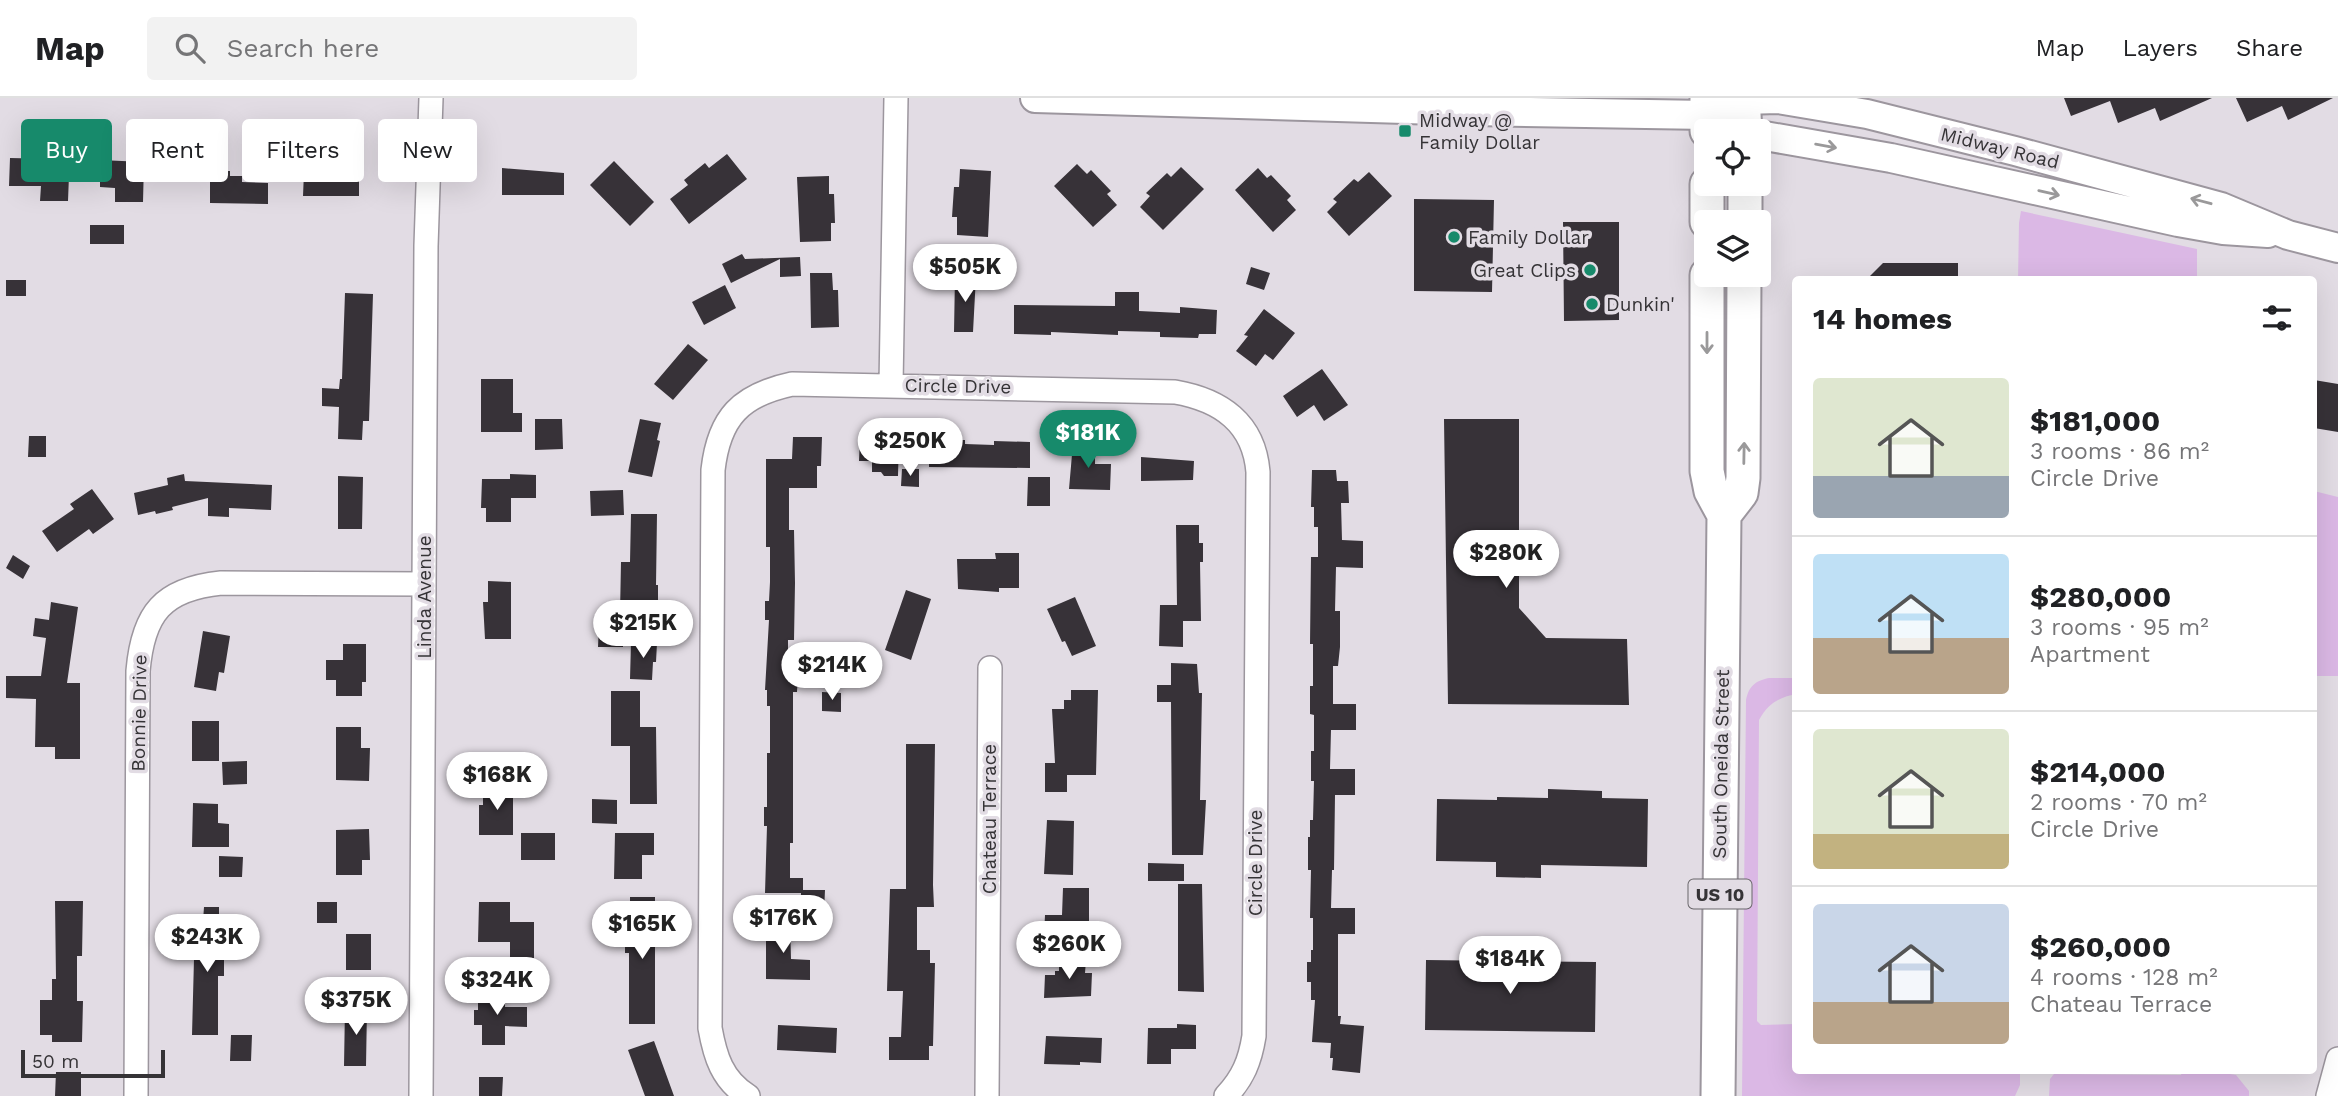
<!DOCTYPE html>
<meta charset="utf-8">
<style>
body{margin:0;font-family:"Work Sans",sans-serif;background:#f2f2f2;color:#202124;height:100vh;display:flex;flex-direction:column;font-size:26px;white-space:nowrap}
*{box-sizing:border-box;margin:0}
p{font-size:23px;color:#757577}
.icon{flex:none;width:38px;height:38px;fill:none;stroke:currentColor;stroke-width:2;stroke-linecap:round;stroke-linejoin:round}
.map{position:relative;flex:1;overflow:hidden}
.drawer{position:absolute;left:1792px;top:178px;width:525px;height:798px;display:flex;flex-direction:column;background:#fff;border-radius:7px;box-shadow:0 7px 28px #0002}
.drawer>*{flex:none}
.banner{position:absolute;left:21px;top:21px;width:665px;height:63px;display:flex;gap:14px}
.tools{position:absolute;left:1694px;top:21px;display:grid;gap:14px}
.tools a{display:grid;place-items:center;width:77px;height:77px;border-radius:7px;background:#fff;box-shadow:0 7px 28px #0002;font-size:35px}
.scale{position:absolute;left:21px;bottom:18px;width:144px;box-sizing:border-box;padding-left:7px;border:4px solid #353336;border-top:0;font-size:19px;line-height:24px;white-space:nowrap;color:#353336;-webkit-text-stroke:5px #e2dce4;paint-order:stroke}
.price{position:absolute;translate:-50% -60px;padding:0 16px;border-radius:24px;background:#fff;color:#222;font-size:23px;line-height:46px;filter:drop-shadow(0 2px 4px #0008)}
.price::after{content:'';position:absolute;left:50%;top:42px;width:21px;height:16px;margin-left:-10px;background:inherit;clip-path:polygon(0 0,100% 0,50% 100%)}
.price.on{background:#178a6b;color:#fff}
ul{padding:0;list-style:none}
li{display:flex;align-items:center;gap:21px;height:175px;padding:0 21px}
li+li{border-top:2px solid #e0e0e0}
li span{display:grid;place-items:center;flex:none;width:196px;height:140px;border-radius:7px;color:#555}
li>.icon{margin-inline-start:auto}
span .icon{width:84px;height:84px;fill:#fffc;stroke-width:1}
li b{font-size:30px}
h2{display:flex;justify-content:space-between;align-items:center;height:84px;padding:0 21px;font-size:30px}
.tag{padding:0 24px;border-radius:7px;background:#fff;box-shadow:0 7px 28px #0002;font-size:24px;line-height:63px}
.tag.on{background:#178a6b;color:#fff}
header{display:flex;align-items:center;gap:42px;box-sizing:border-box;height:98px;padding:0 35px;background:#fff;border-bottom:2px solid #e0e0e0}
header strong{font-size:33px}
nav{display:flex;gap:38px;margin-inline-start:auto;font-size:24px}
.search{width:490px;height:63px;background:#f2f2f2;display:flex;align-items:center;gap:18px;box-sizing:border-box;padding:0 24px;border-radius:7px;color:#757577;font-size:26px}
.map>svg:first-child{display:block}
.green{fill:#dbb8e5}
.building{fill:#373238}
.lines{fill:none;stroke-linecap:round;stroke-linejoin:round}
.minor-casing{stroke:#9c969e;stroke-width:26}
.major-casing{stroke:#9c969e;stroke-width:32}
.highway-casing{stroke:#9c969e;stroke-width:37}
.minor{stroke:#fff;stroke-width:23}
.major{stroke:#fff;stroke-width:28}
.highway{stroke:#fff;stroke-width:33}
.oneway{stroke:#9a999a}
.poi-dot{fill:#178a6b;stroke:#e2dce4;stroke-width:2.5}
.labels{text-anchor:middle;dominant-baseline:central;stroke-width:7;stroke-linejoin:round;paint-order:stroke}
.shield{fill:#e2dce4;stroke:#69666a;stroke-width:2}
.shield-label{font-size:18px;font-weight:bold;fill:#353336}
.poi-label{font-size:19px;fill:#353336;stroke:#e2dce4;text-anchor:start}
.street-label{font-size:19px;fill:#353336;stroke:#e2dce4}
</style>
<header>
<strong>Map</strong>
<div class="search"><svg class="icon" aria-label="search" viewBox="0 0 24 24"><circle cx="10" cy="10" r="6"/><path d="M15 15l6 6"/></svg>Search here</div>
<nav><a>Map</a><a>Layers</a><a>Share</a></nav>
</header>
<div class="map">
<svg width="2338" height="998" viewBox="0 0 2338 998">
<rect width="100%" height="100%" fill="#e2dce4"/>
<path class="green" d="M 2021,113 L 2197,151 L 2197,182 L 2018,182 L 2019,125 Z
M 2314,393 L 2338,399 L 2338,578 L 2314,578 Z
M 1769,580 L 1795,580 L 1796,596 C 1777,600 1768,606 1759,622 L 1757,923 L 1761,927 L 1795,926 L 1796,973 L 2020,973 L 2020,987 L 2015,998 L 1742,998 L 1746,602 C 1749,588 1755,583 1769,580 Z
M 2182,973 L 2212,973 L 2236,977 L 2249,993 L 2249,998 L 2049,998 L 2050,981 L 2054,976 L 2181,977 Z"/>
<path class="building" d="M 2064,0 L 2212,0 L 2160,23 L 2155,10 L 2118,25 L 2110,3 L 2071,18 Z
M 2236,0 L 2333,0 L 2288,22 L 2282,8 L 2247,24 Z
M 727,56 L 747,81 L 689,126 L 670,101 L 688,87 L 684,82 L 705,65 L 709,70 Z
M 10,60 L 55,61 L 55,77 L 69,77 L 68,103 L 40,103 L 41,88 L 9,88 Z
M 100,62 L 144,64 L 143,104 L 115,104 L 115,90 L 100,89 Z
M 614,63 L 654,104 L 630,128 L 590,87 Z
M 1077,66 L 1087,76 L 1091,72 L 1111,93 L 1107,96 L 1117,107 L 1093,129 L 1054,88 Z
M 1181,69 L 1204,91 L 1163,132 L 1140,109 L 1150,98 L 1146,95 L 1167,75 L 1171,79 Z
M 502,70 L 564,75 L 564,97 L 502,97 Z
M 1258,70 L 1267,80 L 1271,77 L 1291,98 L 1287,102 L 1296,112 L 1273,134 L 1235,92 Z
M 960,71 L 991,73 L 988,139 L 957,137 L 957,119 L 952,119 L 954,89 L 959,89 Z
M 210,73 L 230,73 L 230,78 L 242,78 L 242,84 L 268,85 L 268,106 L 210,105 Z
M 304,74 L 359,74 L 359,98 L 303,98 Z
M 1369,74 L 1392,98 L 1349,138 L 1327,114 L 1337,104 L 1333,101 L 1354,81 L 1358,84 Z
M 829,78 L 829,96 L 834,96 L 835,125 L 831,125 L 831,143 L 800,144 L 797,79 Z
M 1414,101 L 1494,102 L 1492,194 L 1414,193 Z
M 1563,124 L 1619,124 L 1619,222 L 1564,223 Z
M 90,127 L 124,127 L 124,146 L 90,146 Z
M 742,156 L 745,161 L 800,159 L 801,178 L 780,179 L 780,161 L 731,185 L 722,166 Z
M 1883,165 L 1958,165 L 1958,182 L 1866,182 Z
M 1251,169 L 1270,175 L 1264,192 L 1246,186 Z
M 810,175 L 832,175 L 833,192 L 838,192 L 839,229 L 811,230 Z
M 955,178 L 976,178 L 973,234 L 954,234 Z
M 6,182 L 26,182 L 26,198 L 6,198 Z
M 725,187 L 736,210 L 704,227 L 692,204 Z
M 1115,194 L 1139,194 L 1139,213 L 1180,215 L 1180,209 L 1217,212 L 1216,236 L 1199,236 L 1198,240 L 1160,239 L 1160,234 L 1118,233 L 1118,237 L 1051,234 L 1051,237 L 1014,236 L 1014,207 L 1115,208 Z
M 345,195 L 373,196 L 369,323 L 363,323 L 362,342 L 338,341 L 339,309 L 322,308 L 322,290 L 339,291 L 340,281 L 342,281 Z
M 1264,211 L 1295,235 L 1273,262 L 1265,256 L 1256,268 L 1236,253 L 1248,238 L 1244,237 Z
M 688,246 L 708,262 L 673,302 L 654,286 Z
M 1322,271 L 1348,307 L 1324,323 L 1314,307 L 1297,319 L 1283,298 Z
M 481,281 L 513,281 L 513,315 L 522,315 L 522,334 L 481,334 Z
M 2314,282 L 2338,286 L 2338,334 L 2314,330 Z
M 535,321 L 562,321 L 563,351 L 535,352 Z
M 640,321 L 661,325 L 657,342 L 660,343 L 652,379 L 628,374 Z
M 1444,321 L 1519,321 L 1519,510 L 1546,540 L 1627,541 L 1629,607 L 1448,606 Z
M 29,338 L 46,338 L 46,359 L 28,359 Z
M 793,339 L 822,339 L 821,368 L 817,368 L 817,390 L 789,390 L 789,432 L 794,432 L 795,485 L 794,542 L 788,542 L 788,577 L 798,577 L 797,594 L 793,594 L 793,745 L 790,745 L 790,780 L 803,780 L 803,792 L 825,792 L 824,814 L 801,814 L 801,795 L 765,795 L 767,728 L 764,728 L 764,709 L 767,709 L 767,655 L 770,655 L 770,608 L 767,608 L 767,592 L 765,592 L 769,522 L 765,522 L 765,503 L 769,503 L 770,484 L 770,449 L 766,449 L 766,361 L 792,361 Z
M 860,339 L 899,340 L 898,378 L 884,378 L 881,374 L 872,374 L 872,363 L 859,363 Z
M 929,342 L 965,342 L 965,346 L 994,347 L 994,343 L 1030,344 L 1030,370 L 929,369 Z
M 1073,345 L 1095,346 L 1095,366 L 1111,366 L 1110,392 L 1069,391 Z
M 1141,359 L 1194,363 L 1193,382 L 1141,383 Z
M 902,371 L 919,371 L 919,389 L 901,388 Z
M 1312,372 L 1336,372 L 1337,383 L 1348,383 L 1349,405 L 1341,405 L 1342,442 L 1363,443 L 1363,470 L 1336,469 L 1335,513 L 1340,513 L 1340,549 L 1338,568 L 1333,568 L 1333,606 L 1356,606 L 1356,632 L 1331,632 L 1330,671 L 1355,671 L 1355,697 L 1335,697 L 1334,772 L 1332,772 L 1331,810 L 1355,810 L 1355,836 L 1338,836 L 1338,918 L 1341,918 L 1340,926 L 1364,928 L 1360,975 L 1332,972 L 1333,960 L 1330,960 L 1331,945 L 1312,944 L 1315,902 L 1311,902 L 1311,884 L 1307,884 L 1307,864 L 1311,864 L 1311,852 L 1313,852 L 1313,820 L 1310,820 L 1311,772 L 1308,772 L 1308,739 L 1310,739 L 1310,722 L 1313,722 L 1314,683 L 1311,683 L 1311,653 L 1314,653 L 1314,617 L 1310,616 L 1310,588 L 1313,588 L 1313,546 L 1310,546 L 1311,459 L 1318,459 L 1318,429 L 1314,429 L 1314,409 L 1311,409 Z
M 184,376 L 185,383 L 272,387 L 271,412 L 229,410 L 229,419 L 208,418 L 208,400 L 172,409 L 173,412 L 156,416 L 155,413 L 138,417 L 134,395 L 168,387 L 167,380 Z
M 510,376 L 536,377 L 536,400 L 511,400 L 511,424 L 486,424 L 486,410 L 481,410 L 482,381 L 510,381 Z
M 338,378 L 363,379 L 362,431 L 338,431 Z
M 1028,379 L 1050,379 L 1050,408 L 1027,408 Z
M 92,391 L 114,421 L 93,436 L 89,431 L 57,454 L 42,433 L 74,411 L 70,406 Z
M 623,392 L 624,417 L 591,418 L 590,393 Z
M 631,416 L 657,416 L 656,487 L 658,487 L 658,516 L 620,515 L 621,464 L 630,464 Z
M 1176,427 L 1199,427 L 1199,445 L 1203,445 L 1203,464 L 1200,464 L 1201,523 L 1183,523 L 1183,549 L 1159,548 L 1160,507 L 1177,507 Z
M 995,455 L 1019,455 L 1019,490 L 999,490 L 999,494 L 958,491 L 957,461 L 996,461 Z
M 13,457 L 30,468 L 23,481 L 6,470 Z
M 488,483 L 511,484 L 511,541 L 485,541 L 483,504 L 488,504 Z
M 906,492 L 931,501 L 911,562 L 885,552 Z
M 1075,499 L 1096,548 L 1072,558 L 1065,543 L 1062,544 L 1047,511 Z
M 51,504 L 78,509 L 67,585 L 80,585 L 80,661 L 55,661 L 55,649 L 35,649 L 36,601 L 6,600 L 6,578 L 41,578 L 46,540 L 33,538 L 35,520 L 49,522 Z
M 599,526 L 623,527 L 623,549 L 598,549 Z
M 203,533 L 230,538 L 224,575 L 219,574 L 216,593 L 194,589 Z
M 631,544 L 657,545 L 656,564 L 653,564 L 652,582 L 630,581 Z
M 343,546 L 366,546 L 366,584 L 362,584 L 362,598 L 336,598 L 336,582 L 326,582 L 326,562 L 343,562 Z
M 1171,565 L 1197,566 L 1199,595 L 1202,595 L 1200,702 L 1206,702 L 1203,757 L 1172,757 L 1171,604 L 1157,604 L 1157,587 L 1171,587 Z
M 1071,592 L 1098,592 L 1096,677 L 1067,677 L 1067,694 L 1045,694 L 1045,665 L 1055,665 L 1052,611 L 1064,611 L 1064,602 L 1071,602 Z
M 611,593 L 640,593 L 640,629 L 656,629 L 657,706 L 630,706 L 630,648 L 611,648 Z
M 822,594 L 841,595 L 841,614 L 822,613 Z
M 192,623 L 219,623 L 219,663 L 192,663 Z
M 336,629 L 361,629 L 361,650 L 370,650 L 369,683 L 336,682 Z
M 906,646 L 935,646 L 933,787 L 934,809 L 917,809 L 917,852 L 930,852 L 930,865 L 935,865 L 933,948 L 929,948 L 929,962 L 889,962 L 889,939 L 901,939 L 903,893 L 887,893 L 890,791 L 906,791 Z
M 247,663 L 247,686 L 223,687 L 222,664 Z
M 483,689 L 513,689 L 513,737 L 479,737 L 479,707 L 483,707 Z
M 1548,691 L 1602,693 L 1602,700 L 1648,701 L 1647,769 L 1541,767 L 1541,780 L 1496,779 L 1496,764 L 1436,763 L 1437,701 L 1497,702 L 1497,699 L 1548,700 Z
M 592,701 L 617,702 L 617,726 L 592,725 Z
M 193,705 L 218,706 L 218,725 L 229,726 L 229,749 L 192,749 Z
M 1047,722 L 1074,723 L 1073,777 L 1044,776 Z
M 369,731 L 370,762 L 362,762 L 362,777 L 336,777 L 336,732 Z
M 521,735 L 555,735 L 555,762 L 521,762 Z
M 615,735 L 654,735 L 654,757 L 642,757 L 642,781 L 614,781 Z
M 219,758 L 243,759 L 242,779 L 219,779 Z
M 1148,765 L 1184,766 L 1184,783 L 1148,783 Z
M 1178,786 L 1202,786 L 1204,894 L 1178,893 Z
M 1063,790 L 1089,790 L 1089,832 L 1067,832 L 1067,838 L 1044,838 L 1045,817 L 1062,817 Z
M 630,799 L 655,799 L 655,926 L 629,926 L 629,855 L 625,855 L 625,838 L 630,838 Z
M 55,803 L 83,803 L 82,858 L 77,858 L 77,903 L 83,903 L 82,944 L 52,944 L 52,937 L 40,937 L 40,902 L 52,902 L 52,881 L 56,881 Z
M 317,804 L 337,804 L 337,825 L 317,825 Z
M 479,804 L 510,804 L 510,824 L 534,824 L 534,860 L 510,860 L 510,844 L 478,844 Z
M 204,809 L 219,809 L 219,855 L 224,855 L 224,878 L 218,878 L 218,937 L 192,937 L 195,823 L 203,823 Z
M 766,825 L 790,825 L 791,861 L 810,862 L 810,882 L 766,881 Z
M 346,836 L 371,836 L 371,872 L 346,872 Z
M 1059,861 L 1086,862 L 1085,875 L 1092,875 L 1091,898 L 1044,900 L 1045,877 L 1055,877 L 1055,873 L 1059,873 Z
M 1426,862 L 1596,864 L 1595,934 L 1425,932 Z
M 478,893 L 505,893 L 505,909 L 527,909 L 527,929 L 505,928 L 505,947 L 482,947 L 482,927 L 474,927 L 474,912 L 478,912 Z
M 345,910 L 367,910 L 366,968 L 344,968 Z
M 1177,926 L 1196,927 L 1196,951 L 1171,951 L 1171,966 L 1147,966 L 1148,930 L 1177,930 Z
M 778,927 L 837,930 L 836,955 L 777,952 Z
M 231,937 L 252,937 L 251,963 L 230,963 Z
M 1046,938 L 1102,940 L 1101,965 L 1080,964 L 1080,967 L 1044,966 Z
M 654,943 L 674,998 L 645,998 L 628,952 Z
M 56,974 L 81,974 L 81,998 L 55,998 Z
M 479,979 L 503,979 L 502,998 L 479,998 Z"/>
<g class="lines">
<g class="minor-casing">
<path id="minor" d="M 891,287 L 896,0
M 136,998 L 138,573 C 143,515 163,491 221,485 L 424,486
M 421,998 L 426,148 L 431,0
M 748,998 C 722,982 715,958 710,930 L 713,372 C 719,319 741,297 792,286 L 1175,294 C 1221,302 1254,325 1258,374 L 1254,938 C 1250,963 1243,980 1226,998
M 987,998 L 990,570
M 2328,998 L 2338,961"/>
</g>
<g class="major-casing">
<path id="major" d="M 1035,0 L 1472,13 L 1707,17 L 1743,2 L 1778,1 L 1867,16 L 2015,53 L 2221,109 L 2288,137 L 2338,150
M 1759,37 L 1891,60 L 2178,124 L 2223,132 L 2268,135"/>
</g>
<g class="highway-casing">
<path id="highway" d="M 1743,0 L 1745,33
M 1707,33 L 1707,0
M 1707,86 L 1707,124
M 1745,124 L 1745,86
M 1707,177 L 1707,373 L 1711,393 L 1724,417 L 1718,998
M 1724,417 L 1741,395 L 1743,380 L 1744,177"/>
</g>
<use href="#minor" class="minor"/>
<use href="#major" class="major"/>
<use href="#highway" class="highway"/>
</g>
<defs><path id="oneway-shaft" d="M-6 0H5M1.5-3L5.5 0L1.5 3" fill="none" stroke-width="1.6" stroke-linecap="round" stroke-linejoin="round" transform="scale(1.75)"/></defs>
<g class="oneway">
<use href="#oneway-shaft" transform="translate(1826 48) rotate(10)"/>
<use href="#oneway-shaft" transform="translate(2049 95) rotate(13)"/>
<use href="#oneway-shaft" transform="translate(2201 103) rotate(-165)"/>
<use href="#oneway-shaft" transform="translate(1707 245) rotate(90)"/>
<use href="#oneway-shaft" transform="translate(1744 355) rotate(-89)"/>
</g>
<g class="poi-dot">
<rect x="1398" y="26" width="14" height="14" rx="3.5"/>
<circle cx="1454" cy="139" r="7"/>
<circle cx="1590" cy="172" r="7"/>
<circle cx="1592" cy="206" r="7"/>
</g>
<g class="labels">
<rect class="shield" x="1688.5" y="781.5" width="63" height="29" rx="5"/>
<g class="shield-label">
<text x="1720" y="796">US 10</text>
</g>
<g class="poi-label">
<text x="1419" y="22">Midway @<tspan x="1419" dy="22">Family Dollar</tspan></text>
<text x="1468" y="139">Family Dollar</text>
<text x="1576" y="172" text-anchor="end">Great Clips</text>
<text x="1606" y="206">Dunkin'</text>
</g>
<g class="street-label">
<text transform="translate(2000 50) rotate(14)">Midway Road</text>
<text transform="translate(958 288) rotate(1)">Circle Drive</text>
<text transform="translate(424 499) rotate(-90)">Linda Avenue</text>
<text transform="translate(139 615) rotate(-89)">Bonnie Drive</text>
<text transform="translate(1721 666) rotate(-89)">South Oneida Street</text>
<text transform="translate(989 721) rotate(-90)">Chateau Terrace</text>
<text transform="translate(1255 765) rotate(-90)">Circle Drive</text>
</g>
</g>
</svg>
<div class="tools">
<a><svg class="icon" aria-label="locate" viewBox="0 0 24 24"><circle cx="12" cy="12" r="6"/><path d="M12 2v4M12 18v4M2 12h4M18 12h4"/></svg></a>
<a><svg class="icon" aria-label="layers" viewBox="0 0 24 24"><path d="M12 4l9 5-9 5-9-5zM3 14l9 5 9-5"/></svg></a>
</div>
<div class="scale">50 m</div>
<b class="price" style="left:965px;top:206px">$505K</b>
<b class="price on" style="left:1088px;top:372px">$181K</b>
<b class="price" style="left:910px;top:380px">$250K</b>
<b class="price" style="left:1506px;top:492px">$280K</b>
<b class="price" style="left:643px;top:562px">$215K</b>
<b class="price" style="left:832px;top:604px">$214K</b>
<b class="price" style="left:497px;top:714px">$168K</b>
<b class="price" style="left:783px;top:857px">$176K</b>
<b class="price" style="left:642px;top:863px">$165K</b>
<b class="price" style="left:207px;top:876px">$243K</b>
<b class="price" style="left:1069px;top:883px">$260K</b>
<b class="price" style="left:1510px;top:898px">$184K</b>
<b class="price" style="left:497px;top:919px">$324K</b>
<b class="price" style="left:356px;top:939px">$375K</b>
<div class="banner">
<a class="tag on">Buy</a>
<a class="tag">Rent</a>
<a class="tag">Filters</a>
<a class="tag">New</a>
</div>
<section class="drawer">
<h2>14 homes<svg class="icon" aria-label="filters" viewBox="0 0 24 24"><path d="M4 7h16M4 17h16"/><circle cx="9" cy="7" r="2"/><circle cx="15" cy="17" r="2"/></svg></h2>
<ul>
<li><span style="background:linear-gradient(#dfe7d0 70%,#9aa5b1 0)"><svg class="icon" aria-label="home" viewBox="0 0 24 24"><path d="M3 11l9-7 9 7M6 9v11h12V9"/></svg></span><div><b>$181,000</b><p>3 rooms · 86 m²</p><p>Circle Drive</p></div></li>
<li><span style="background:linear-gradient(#bfe0f5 60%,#b9a48a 0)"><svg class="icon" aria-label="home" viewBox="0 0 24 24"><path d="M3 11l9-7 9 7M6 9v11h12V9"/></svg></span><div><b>$280,000</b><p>3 rooms · 95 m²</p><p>Apartment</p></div></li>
<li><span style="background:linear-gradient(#dfe7d0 75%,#c2b280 0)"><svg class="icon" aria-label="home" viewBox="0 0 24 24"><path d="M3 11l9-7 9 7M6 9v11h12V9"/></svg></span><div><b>$214,000</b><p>2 rooms · 70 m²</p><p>Circle Drive</p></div></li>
<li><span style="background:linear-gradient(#c9d6e8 70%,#b9a48a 0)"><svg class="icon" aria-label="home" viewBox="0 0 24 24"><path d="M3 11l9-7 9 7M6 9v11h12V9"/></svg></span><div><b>$260,000</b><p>4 rooms · 128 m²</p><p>Chateau Terrace</p></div></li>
</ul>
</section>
</div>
